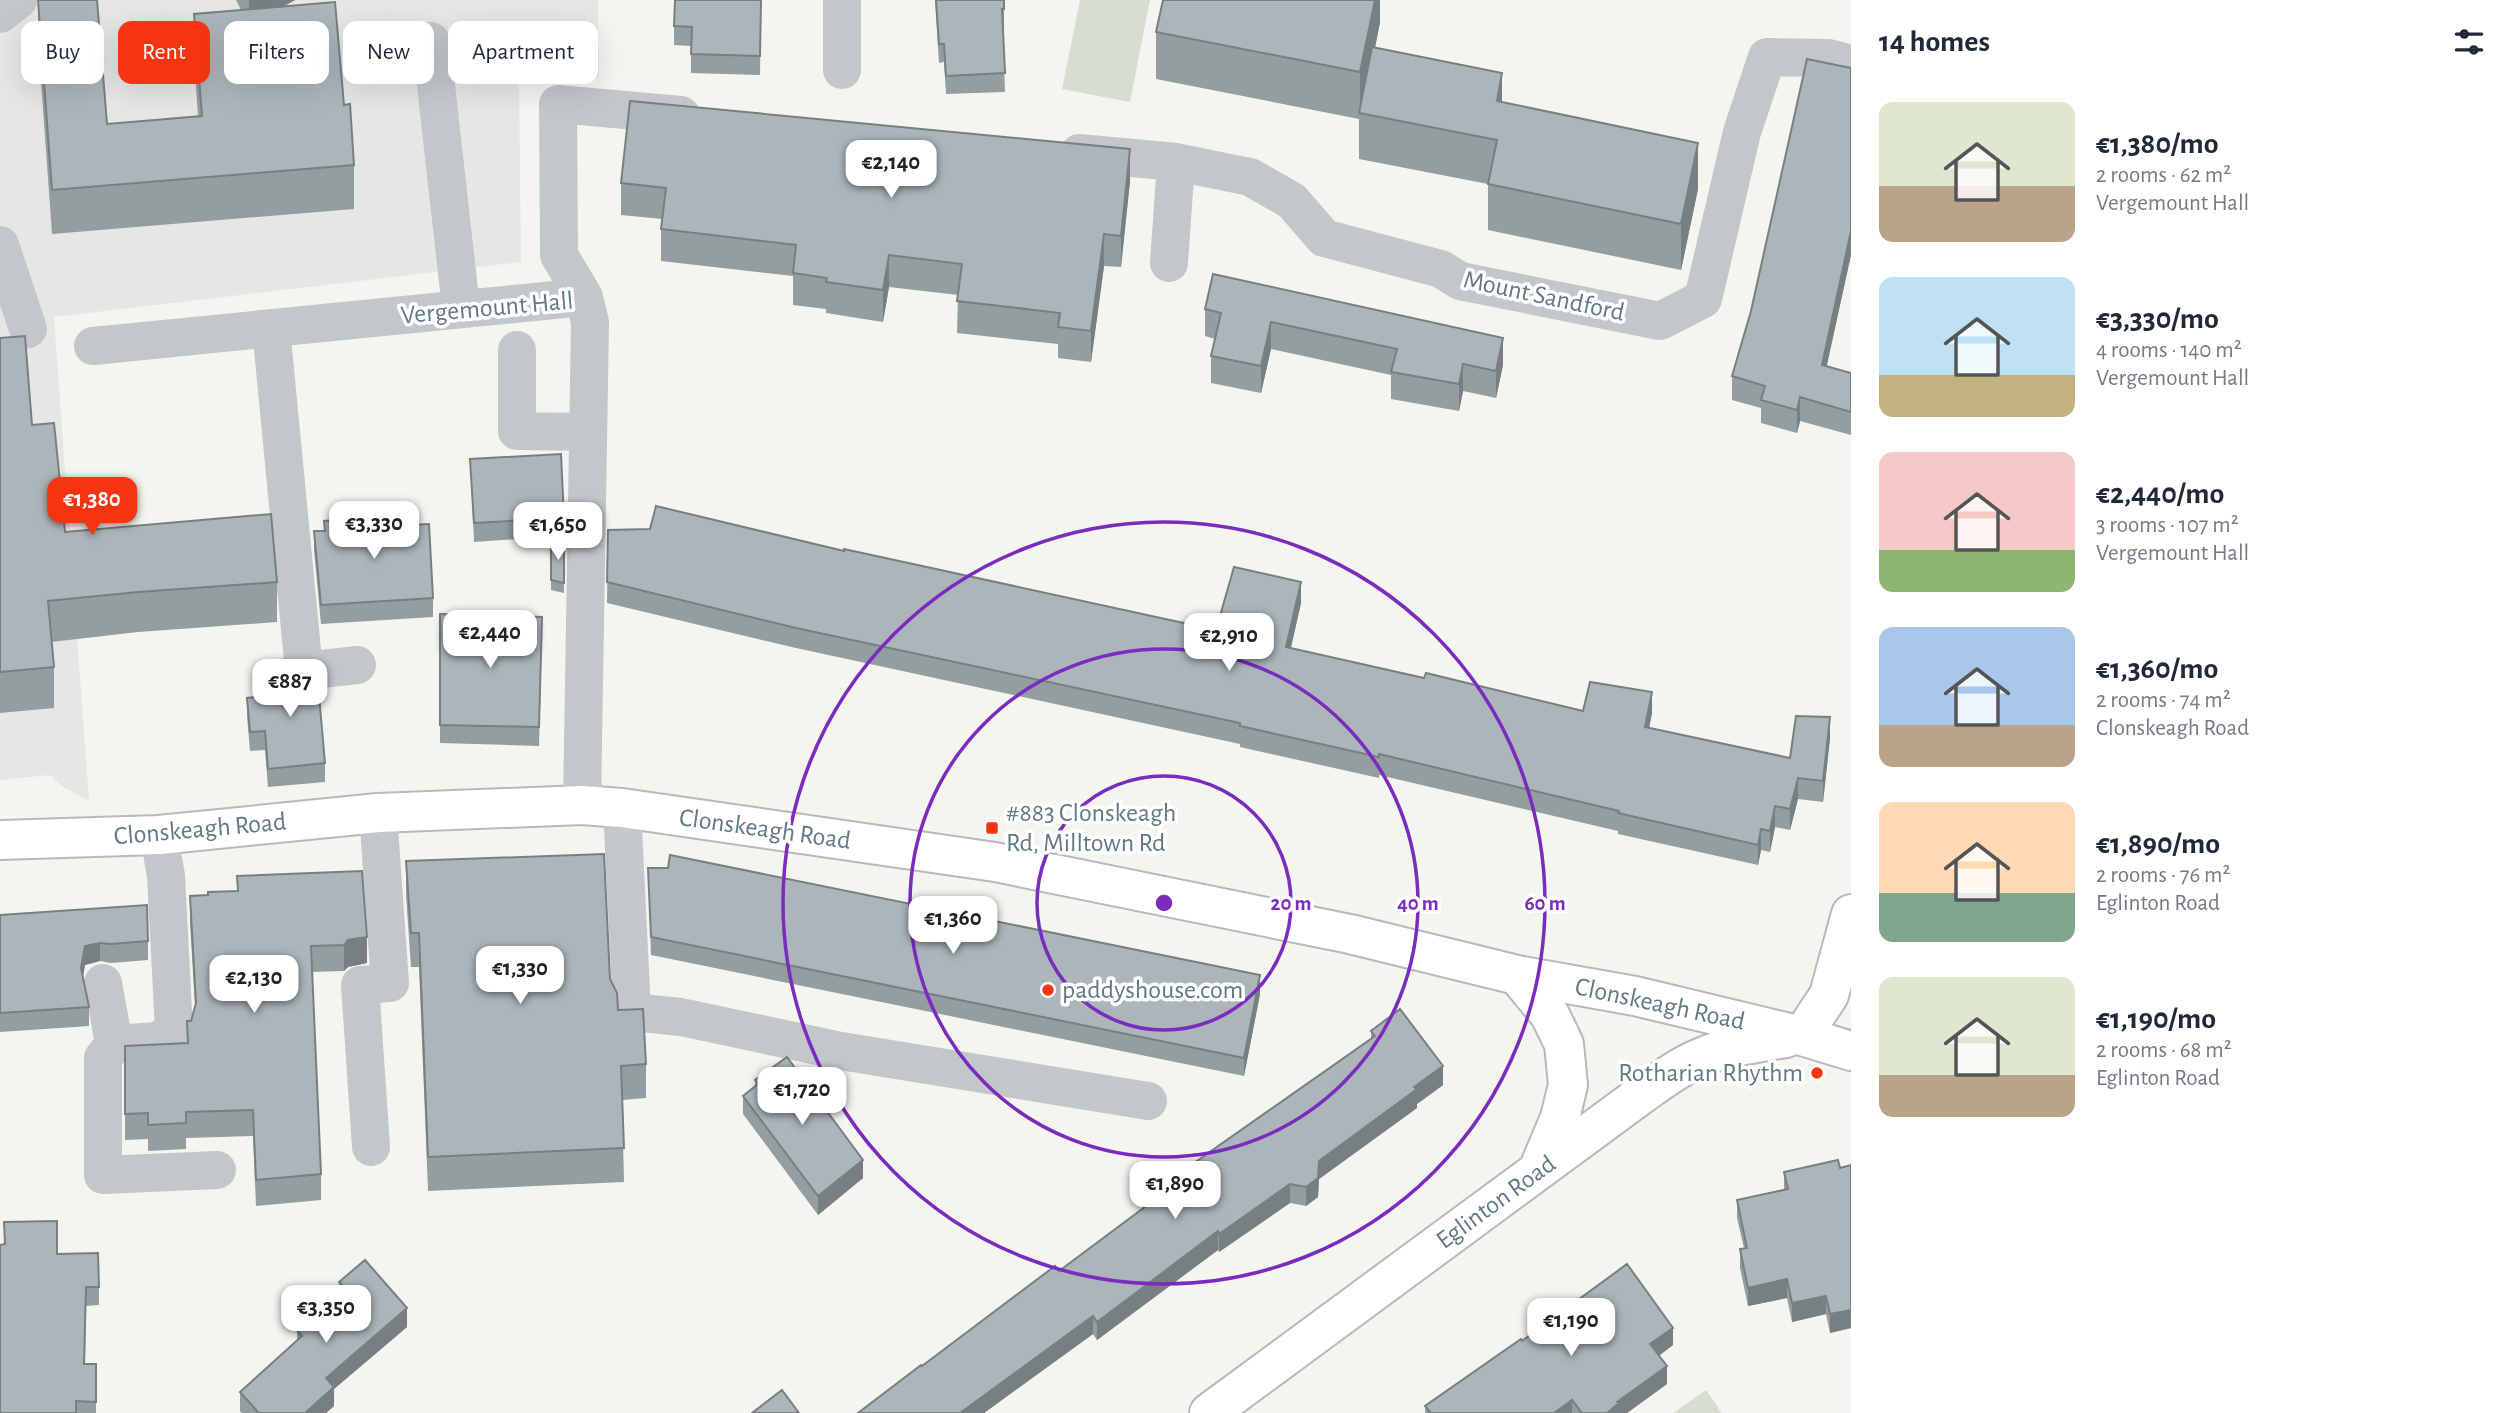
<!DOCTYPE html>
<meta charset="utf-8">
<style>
body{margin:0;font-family:"Alegreya Sans",sans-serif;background:#f2f2f3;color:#1f2937;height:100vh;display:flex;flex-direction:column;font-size:26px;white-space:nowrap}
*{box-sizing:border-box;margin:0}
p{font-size:23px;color:#747a83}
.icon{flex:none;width:38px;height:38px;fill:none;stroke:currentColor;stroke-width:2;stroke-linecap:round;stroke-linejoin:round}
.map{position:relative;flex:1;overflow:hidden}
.details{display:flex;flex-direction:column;background:#fff;width:665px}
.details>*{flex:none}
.banner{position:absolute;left:21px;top:21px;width:665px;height:63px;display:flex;gap:14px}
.price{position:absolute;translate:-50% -60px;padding:0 16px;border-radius:14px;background:#fff;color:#222;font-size:23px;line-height:46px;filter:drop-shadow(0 2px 4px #0008)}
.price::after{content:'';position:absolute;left:50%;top:42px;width:21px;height:16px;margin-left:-10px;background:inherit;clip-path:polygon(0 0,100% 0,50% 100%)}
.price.on{background:#f53511;color:#fff}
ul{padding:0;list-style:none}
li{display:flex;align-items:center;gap:21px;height:175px;padding:0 28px}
li span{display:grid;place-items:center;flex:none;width:196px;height:140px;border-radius:14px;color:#555}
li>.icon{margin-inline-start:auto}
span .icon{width:84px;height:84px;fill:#fffc;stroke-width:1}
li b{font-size:30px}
h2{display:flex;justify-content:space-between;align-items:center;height:84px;padding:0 28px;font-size:30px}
.tag{padding:0 24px;border-radius:14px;background:#fff;box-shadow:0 7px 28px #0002;font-size:24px;line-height:63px}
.tag.on{background:#f53511;color:#fff}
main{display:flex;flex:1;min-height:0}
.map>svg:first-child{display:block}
.built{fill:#e6e6e4}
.green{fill:#d6ddd1}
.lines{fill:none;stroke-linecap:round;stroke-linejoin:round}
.major-casing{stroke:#b5babd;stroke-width:42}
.minor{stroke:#c2c7ca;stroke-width:38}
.major{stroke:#fff;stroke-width:38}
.wall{fill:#949da0}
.shaded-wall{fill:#787f82}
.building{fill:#acb6ba;stroke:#787f82;stroke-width:2}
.ring{fill:none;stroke:#7b2cbf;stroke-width:3.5}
.poi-dot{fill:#f53511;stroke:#fff;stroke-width:2.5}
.labels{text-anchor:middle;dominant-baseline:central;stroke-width:7;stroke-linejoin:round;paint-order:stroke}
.street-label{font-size:26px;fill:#617885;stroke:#fff}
.poi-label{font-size:26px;fill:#617885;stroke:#fff;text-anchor:start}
.centre{fill:#7b2cbf;stroke:#fff;stroke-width:3.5}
.ring-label{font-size:21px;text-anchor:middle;font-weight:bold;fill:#7b2cbf;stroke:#fff;stroke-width:7;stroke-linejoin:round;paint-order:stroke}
</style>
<main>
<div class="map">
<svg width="1851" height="1413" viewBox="0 0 1851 1413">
<rect width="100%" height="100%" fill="#f5f5f0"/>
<path class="built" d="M 0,0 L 598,0 L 599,78 L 519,79 L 521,262 L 54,317 L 89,801 L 63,787 L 50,775 L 0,780 Z"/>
<path class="green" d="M 1080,0 L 1150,0 L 1130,102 L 1062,89 Z
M 1706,1390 L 1722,1413 L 1672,1413 L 1673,1413 Z"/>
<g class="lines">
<g class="major-casing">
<path id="major" d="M 0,840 L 159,835 L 378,813 L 582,805 L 622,808 L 995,862 L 1350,934 L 1517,975 L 1635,996 L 1802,1036 L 1851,1051
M 1517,975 L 1550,1015 L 1564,1044 L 1568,1085 L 1560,1118 L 1538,1170
M 1802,1036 L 1829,995 L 1851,914
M 1209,1413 L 1638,1097 C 1658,1083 1678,1067 1700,1058 C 1727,1046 1757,1043 1786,1038"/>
</g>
<path class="minor" d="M 0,14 L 18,0
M 431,41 L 461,308
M 842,70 L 842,0
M 1079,153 L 1176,162
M 0,245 L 28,329
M 1169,263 L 1176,162 L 1250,177 L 1292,201 L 1324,238 L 1441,269 L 1460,281 L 1660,321 L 1703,299 L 1742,132 L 1767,57 L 1829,58 L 1851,64
M 584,297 L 559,255 L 558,104 L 681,115
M 271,328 L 304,671 L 357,665
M 93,346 L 584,297 L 590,322 L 582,805
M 517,350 L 517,431 L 588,432
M 622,808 L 632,1012 L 681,1017 L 841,1051 L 1148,1101
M 159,835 L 166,876 L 174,1030 L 158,1041 L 114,1044 L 103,1058 L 103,1175 L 217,1170
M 103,983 L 114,1044
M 371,1147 L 360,985 L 390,983 L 378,813"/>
<use href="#major" class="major"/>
</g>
<path class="wall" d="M 38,0 L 107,124 L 198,116 L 194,58 L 194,14 L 241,10 L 236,0 L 295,0 L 283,7 L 344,105 L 354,165 L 354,209 L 52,234 L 38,40 Z
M 761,0 L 760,75 L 691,73 L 691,46 L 674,45 L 674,26 Z
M 935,0 L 1004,0 L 1004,28 L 1003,28 L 1005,92 L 946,94 L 944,62 L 939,63 Z
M 1380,0 L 1380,22 L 1375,48 L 1502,102 L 1698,189 L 1681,270 L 1488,230 L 1488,184 L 1359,159 L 1359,119 L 1156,79 L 1156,32 Z
M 1130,181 L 1121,267 L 1104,266 L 1091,362 L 1058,358 L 1058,344 L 957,333 L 958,295 L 889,287 L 883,322 L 826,313 L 826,309 L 793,305 L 793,276 L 661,261 L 661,229 L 663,219 L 621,215 L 621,183 Z
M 1851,255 L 1826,366 L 1851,373 L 1851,435 L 1800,421 L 1797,433 L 1761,423 L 1761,408 L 1732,400 L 1732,376 Z
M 1205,309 L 1503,365 L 1496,398 L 1463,391 L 1459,411 L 1391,399 L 1391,375 L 1271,349 L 1261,393 L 1211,383 L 1211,356 L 1215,339 L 1205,336 Z
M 0,338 L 32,425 L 65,532 L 277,582 L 277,622 L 138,632 L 51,642 L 54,667 L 54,708 L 0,713 Z
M 470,459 L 564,518 L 564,536 L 474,542 Z
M 324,521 L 409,525 L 433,598 L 433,617 L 321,624 L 314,550 L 314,531 L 324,531 Z
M 608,530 L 844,551 L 1216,630 L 1301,603 L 1291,648 L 1424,678 L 1583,711 L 1652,713 L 1649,728 L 1790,758 L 1830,738 L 1823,802 L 1798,799 L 1790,830 L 1775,827 L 1770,852 L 1761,850 L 1758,865 L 1618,834 L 1618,831 L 1379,775 L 1379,778 L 1240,747 L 1240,744 L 796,648 L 607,603 Z
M 564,542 L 564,593 L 551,590 L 551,543 Z
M 440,614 L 542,635 L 539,746 L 440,743 Z
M 272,670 L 325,763 L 325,782 L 268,787 L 265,750 L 250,751 L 247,716 L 247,698 L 266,696 L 266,680 L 272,679 Z
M 406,861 L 610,979 L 618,1010 L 646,1064 L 646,1098 L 622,1100 L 624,1182 L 428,1191 L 419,967 L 411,967 L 406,895 Z
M 648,868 L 1260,994 L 1244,1076 L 651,955 Z
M 362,871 L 367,963 L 348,967 L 344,971 L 312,972 L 321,1174 L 321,1200 L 256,1206 L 253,1136 L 186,1138 L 186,1149 L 148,1151 L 148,1139 L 125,1140 L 125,1046 L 187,1043 L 187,1021 L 191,1021 L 195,1007 L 190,922 L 190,896 L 208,895 L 237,891 L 237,876 Z
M 0,915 L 148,941 L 148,960 L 111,963 L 100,961 L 85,965 L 83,976 L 89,1007 L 89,1026 L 0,1032 Z
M 1371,1031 L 1443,1085 L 1417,1104 L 1417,1108 L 1319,1179 L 1318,1197 L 1306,1206 L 1290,1203 L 1219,1252 L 1218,1250 L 1097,1340 L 1093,1334 L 984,1413 L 858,1413 L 922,1366 L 1059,1271 L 1177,1182 L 1177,1175 L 1371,1039 Z
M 755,1080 L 863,1178 L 818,1215 L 743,1114 L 743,1096 L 755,1087 Z
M 1851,1165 L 1851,1328 L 1830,1333 L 1826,1314 L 1792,1322 L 1787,1298 L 1748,1306 L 1740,1268 L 1740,1249 L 1744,1248 L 1737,1218 L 1737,1200 L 1784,1189 L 1784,1172 L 1840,1168 Z
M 57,1254 L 99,1287 L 99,1305 L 86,1306 L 85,1364 L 96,1364 L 96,1413 L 0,1413 Z
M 339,1282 L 407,1327 L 334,1389 L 334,1406 L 326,1413 L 242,1413 L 240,1411 L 240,1392 L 297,1340 L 297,1330 L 339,1294 Z
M 1522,1341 L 1673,1345 L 1659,1356 L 1667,1384 L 1627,1413 L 1425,1413 L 1425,1406 Z"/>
<path class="shaded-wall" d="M 249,0 L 295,0 L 249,25 Z
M 1375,0 L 1380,0 L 1380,22 L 1362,113 L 1360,113 L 1360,72 Z
M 1502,73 L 1502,119 L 1497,101 Z
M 1698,143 L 1698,189 L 1681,270 L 1681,224 Z
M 1130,149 L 1130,181 L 1121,267 L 1121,236 Z
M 1851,231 L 1851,255 L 1822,388 L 1822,365 Z
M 1104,234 L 1104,266 L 1091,362 L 1091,331 Z
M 889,255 L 889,287 L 883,322 L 883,290 Z
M 1271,322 L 1271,349 L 1261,393 L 1261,366 Z
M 1503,338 L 1503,365 L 1496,398 L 1496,371 Z
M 1463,364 L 1463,391 L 1459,411 L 1459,384 Z
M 1800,397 L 1800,421 L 1797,433 L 1797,410 Z
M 1301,582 L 1301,603 L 1286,668 L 1286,647 Z
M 1652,692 L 1652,713 L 1645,748 L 1645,727 Z
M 1830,717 L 1830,738 L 1823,802 L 1823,781 Z
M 1798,778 L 1798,799 L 1790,830 L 1790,809 Z
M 1775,806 L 1775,827 L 1770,852 L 1770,831 Z
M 1761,829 L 1761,850 L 1758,865 L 1758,845 Z
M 367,937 L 367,963 L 348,967 L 344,971 L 344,945 L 348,940 Z
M 100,943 L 100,961 L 85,965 L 81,987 L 81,968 L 85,946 Z
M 1260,975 L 1260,994 L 1244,1076 L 1244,1058 Z
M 1443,1066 L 1443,1085 L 1417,1104 L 1417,1108 L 1319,1179 L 1318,1197 L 1306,1206 L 1306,1187 L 1319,1161 L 1414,1087 Z
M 863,1160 L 863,1178 L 818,1215 L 818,1196 Z
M 1290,1184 L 1290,1203 L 1219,1252 L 1219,1234 Z
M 1218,1231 L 1218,1250 L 1097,1340 L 1097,1322 Z
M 1787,1279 L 1787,1298 L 1748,1306 L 1748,1288 Z
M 1826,1296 L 1826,1314 L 1792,1322 L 1792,1303 Z
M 407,1308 L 407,1327 L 334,1389 L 334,1406 L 326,1413 L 305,1413 L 326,1378 Z
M 1851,1310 L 1851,1328 L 1830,1333 L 1830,1314 Z
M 1093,1316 L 1093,1334 L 984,1413 L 960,1413 Z
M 1673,1328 L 1673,1345 L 1650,1362 L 1650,1344 Z
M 1667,1366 L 1667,1384 L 1627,1413 L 1607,1413 L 1617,1402 Z
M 1572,1400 L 1572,1413 L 1554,1413 Z"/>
<path class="building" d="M 38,0 L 97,0 L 107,124 L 202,116 L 194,14 L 335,2 L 344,105 L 350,104 L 354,165 L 52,190 Z
M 675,0 L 761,0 L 760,56 L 691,54 L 692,27 L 674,26 Z
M 936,0 L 1004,0 L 1004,9 L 1002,9 L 1005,73 L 946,76 L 944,44 L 939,44 Z
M 1163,0 L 1375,0 L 1360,72 L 1156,32 Z
M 1372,47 L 1502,73 L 1497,101 L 1698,143 L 1681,224 L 1488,184 L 1497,140 L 1359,113 Z
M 1807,59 L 1851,68 L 1851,231 L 1822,365 L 1851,373 L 1851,412 L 1800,397 L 1797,410 L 1761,400 L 1765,386 L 1732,376 L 1751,311 Z
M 630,101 L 1130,149 L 1121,236 L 1104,234 L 1091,331 L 1058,327 L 1060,313 L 957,301 L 962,264 L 889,255 L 883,290 L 826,282 L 827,278 L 793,273 L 796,245 L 661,229 L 666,188 L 621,183 Z
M 1213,274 L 1503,338 L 1496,371 L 1463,364 L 1459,384 L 1391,372 L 1397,349 L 1271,322 L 1261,366 L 1211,356 L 1221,313 L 1205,309 Z
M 25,336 L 32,425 L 54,423 L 65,532 L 271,514 L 277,582 L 138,592 L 48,601 L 54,667 L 0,672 L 0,338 Z
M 561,454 L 564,518 L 474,523 L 470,459 Z
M 656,506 L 844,551 L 844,549 L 1216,630 L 1234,567 L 1301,582 L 1286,647 L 1424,678 L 1426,673 L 1583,711 L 1590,682 L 1652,692 L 1645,727 L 1790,758 L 1796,716 L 1830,717 L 1823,781 L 1798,778 L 1790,809 L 1775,806 L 1770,831 L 1761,829 L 1758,845 L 1618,813 L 1619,811 L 1379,754 L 1379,757 L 1240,726 L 1240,723 L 796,628 L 607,582 L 608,530 L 650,529 Z
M 409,515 L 409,525 L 429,524 L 433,598 L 321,605 L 314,531 L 325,531 L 324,521 Z
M 564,542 L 564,583 L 551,580 L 551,543 Z
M 440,614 L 542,617 L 539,727 L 440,725 Z
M 290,668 L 296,673 L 317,673 L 325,763 L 268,769 L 265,731 L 250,732 L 247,698 L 267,696 L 266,680 L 273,679 L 272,670 Z
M 604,854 L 610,979 L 617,993 L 618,1010 L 643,1009 L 646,1064 L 621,1066 L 624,1148 L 428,1157 L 419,933 L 411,933 L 406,861 Z
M 670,855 L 1260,975 L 1244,1058 L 651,937 L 648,868 L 668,868 Z
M 362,871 L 367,937 L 348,940 L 344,945 L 311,946 L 321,1174 L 256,1180 L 253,1110 L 186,1112 L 186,1123 L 148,1125 L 148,1113 L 125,1114 L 125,1046 L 188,1043 L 187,1021 L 191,1021 L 196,1003 L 190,896 L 208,895 L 208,892 L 238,891 L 237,876 Z
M 147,905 L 148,941 L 111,944 L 100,943 L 85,946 L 81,968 L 89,1007 L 0,1013 L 0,915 Z
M 1400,1009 L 1443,1066 L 1414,1087 L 1417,1089 L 1319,1161 L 1318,1178 L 1306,1187 L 1290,1184 L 1219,1234 L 1218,1231 L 1097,1322 L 1093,1316 L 960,1413 L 858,1413 L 921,1365 L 922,1366 L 1055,1266 L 1059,1271 L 1181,1180 L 1177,1175 L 1375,1036 L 1371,1031 Z
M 787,1057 L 863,1160 L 818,1196 L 743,1096 L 758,1084 L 755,1080 Z
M 1838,1160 L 1840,1168 L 1851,1165 L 1851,1310 L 1830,1314 L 1826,1296 L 1792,1303 L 1787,1279 L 1748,1288 L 1740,1249 L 1747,1248 L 1737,1200 L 1788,1189 L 1784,1172 Z
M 57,1221 L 57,1254 L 98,1253 L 99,1287 L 86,1287 L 84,1364 L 96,1364 L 96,1402 L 76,1401 L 76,1413 L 0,1413 L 0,1245 L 5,1244 L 4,1222 Z
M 365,1260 L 407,1308 L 326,1378 L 334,1387 L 305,1413 L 259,1413 L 240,1392 L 302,1336 L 297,1330 L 345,1289 L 339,1282 Z
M 1627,1264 L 1673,1328 L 1650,1344 L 1667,1366 L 1617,1402 L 1619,1403 L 1607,1413 L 1582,1413 L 1572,1400 L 1554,1413 L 1431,1413 L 1425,1406 L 1521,1339 L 1522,1341 Z
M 782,1390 L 799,1413 L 752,1413 Z"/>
<g class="ring">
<circle cx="1164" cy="903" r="127"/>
<circle cx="1164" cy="903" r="254"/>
<circle cx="1164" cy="903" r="381"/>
</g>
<g class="poi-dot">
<rect x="985" y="821" width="14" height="14" rx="3.5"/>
<circle cx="1048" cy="990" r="7"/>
<circle cx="1817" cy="1073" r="7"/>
</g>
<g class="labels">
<g class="street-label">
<text transform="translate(1544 296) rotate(12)">Mount Sandford</text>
<text transform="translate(487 308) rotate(-5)">Vergemount Hall</text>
<text transform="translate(200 829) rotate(-5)">Clonskeagh Road</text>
<text transform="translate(765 829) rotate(8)">Clonskeagh Road</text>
<text transform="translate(1660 1004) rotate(12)">Clonskeagh Road</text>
<text transform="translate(1496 1202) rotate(-36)">Eglinton Road</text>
</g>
<g class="poi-label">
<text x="1006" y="813">#883 Clonskeagh<tspan x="1006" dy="30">Rd, Milltown Rd</tspan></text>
<text x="1062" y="990">paddyshouse.com</text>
<text x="1803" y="1073" text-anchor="end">Rotharian Rhythm</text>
</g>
</g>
<circle cx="1164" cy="903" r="10" class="centre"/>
<g class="ring-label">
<text x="1291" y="910">20 m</text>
<text x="1418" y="910">40 m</text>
<text x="1545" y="910">60 m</text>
</g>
</svg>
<b class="price" style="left:891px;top:200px">€2,140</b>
<b class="price on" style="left:92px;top:537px">€1,380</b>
<b class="price" style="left:374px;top:561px">€3,330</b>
<b class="price" style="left:558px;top:562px">€1,650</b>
<b class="price" style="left:490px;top:670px">€2,440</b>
<b class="price" style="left:1229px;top:673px">€2,910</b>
<b class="price" style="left:290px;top:719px">€887</b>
<b class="price" style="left:953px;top:956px">€1,360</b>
<b class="price" style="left:520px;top:1006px">€1,330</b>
<b class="price" style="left:254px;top:1015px">€2,130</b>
<b class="price" style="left:802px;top:1127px">€1,720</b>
<b class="price" style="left:1175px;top:1221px">€1,890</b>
<b class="price" style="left:326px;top:1345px">€3,350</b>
<b class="price" style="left:1571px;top:1358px">€1,190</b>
<div class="banner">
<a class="tag">Buy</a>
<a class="tag on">Rent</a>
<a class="tag">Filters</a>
<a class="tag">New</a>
<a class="tag">Apartment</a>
</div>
</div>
<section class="details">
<h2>14 homes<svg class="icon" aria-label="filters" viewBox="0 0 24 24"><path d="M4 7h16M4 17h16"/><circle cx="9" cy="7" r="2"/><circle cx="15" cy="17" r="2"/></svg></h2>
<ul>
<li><span style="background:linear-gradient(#dfe7d0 60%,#b9a48a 0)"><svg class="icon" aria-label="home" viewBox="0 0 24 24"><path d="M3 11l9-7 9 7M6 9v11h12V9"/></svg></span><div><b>€1,380/mo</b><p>2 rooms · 62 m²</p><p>Vergemount Hall</p></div></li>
<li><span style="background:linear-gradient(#bfe0f5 70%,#c2b280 0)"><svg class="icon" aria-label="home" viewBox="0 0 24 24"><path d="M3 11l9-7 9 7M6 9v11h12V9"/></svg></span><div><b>€3,330/mo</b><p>4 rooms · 140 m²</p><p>Vergemount Hall</p></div></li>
<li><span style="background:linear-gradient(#f6c9c9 70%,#8fb573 0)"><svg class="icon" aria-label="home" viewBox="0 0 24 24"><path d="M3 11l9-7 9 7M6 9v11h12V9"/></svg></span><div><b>€2,440/mo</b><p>3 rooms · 107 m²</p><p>Vergemount Hall</p></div></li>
<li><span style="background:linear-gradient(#a9c7e8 70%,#b9a48a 0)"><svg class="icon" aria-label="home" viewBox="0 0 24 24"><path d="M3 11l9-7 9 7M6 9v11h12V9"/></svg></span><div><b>€1,360/mo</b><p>2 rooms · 74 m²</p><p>Clonskeagh Road</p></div></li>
<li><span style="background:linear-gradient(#ffd9b3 65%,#7fa58c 0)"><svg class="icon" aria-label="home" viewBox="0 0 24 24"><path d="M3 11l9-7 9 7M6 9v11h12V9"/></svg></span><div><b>€1,890/mo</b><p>2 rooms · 76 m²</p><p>Eglinton Road</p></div></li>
<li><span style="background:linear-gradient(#dfe7d0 70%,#b9a48a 0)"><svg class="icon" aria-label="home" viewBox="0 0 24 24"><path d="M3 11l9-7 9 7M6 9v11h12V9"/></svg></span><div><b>€1,190/mo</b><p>2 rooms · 68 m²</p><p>Eglinton Road</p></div></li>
</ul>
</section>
</main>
